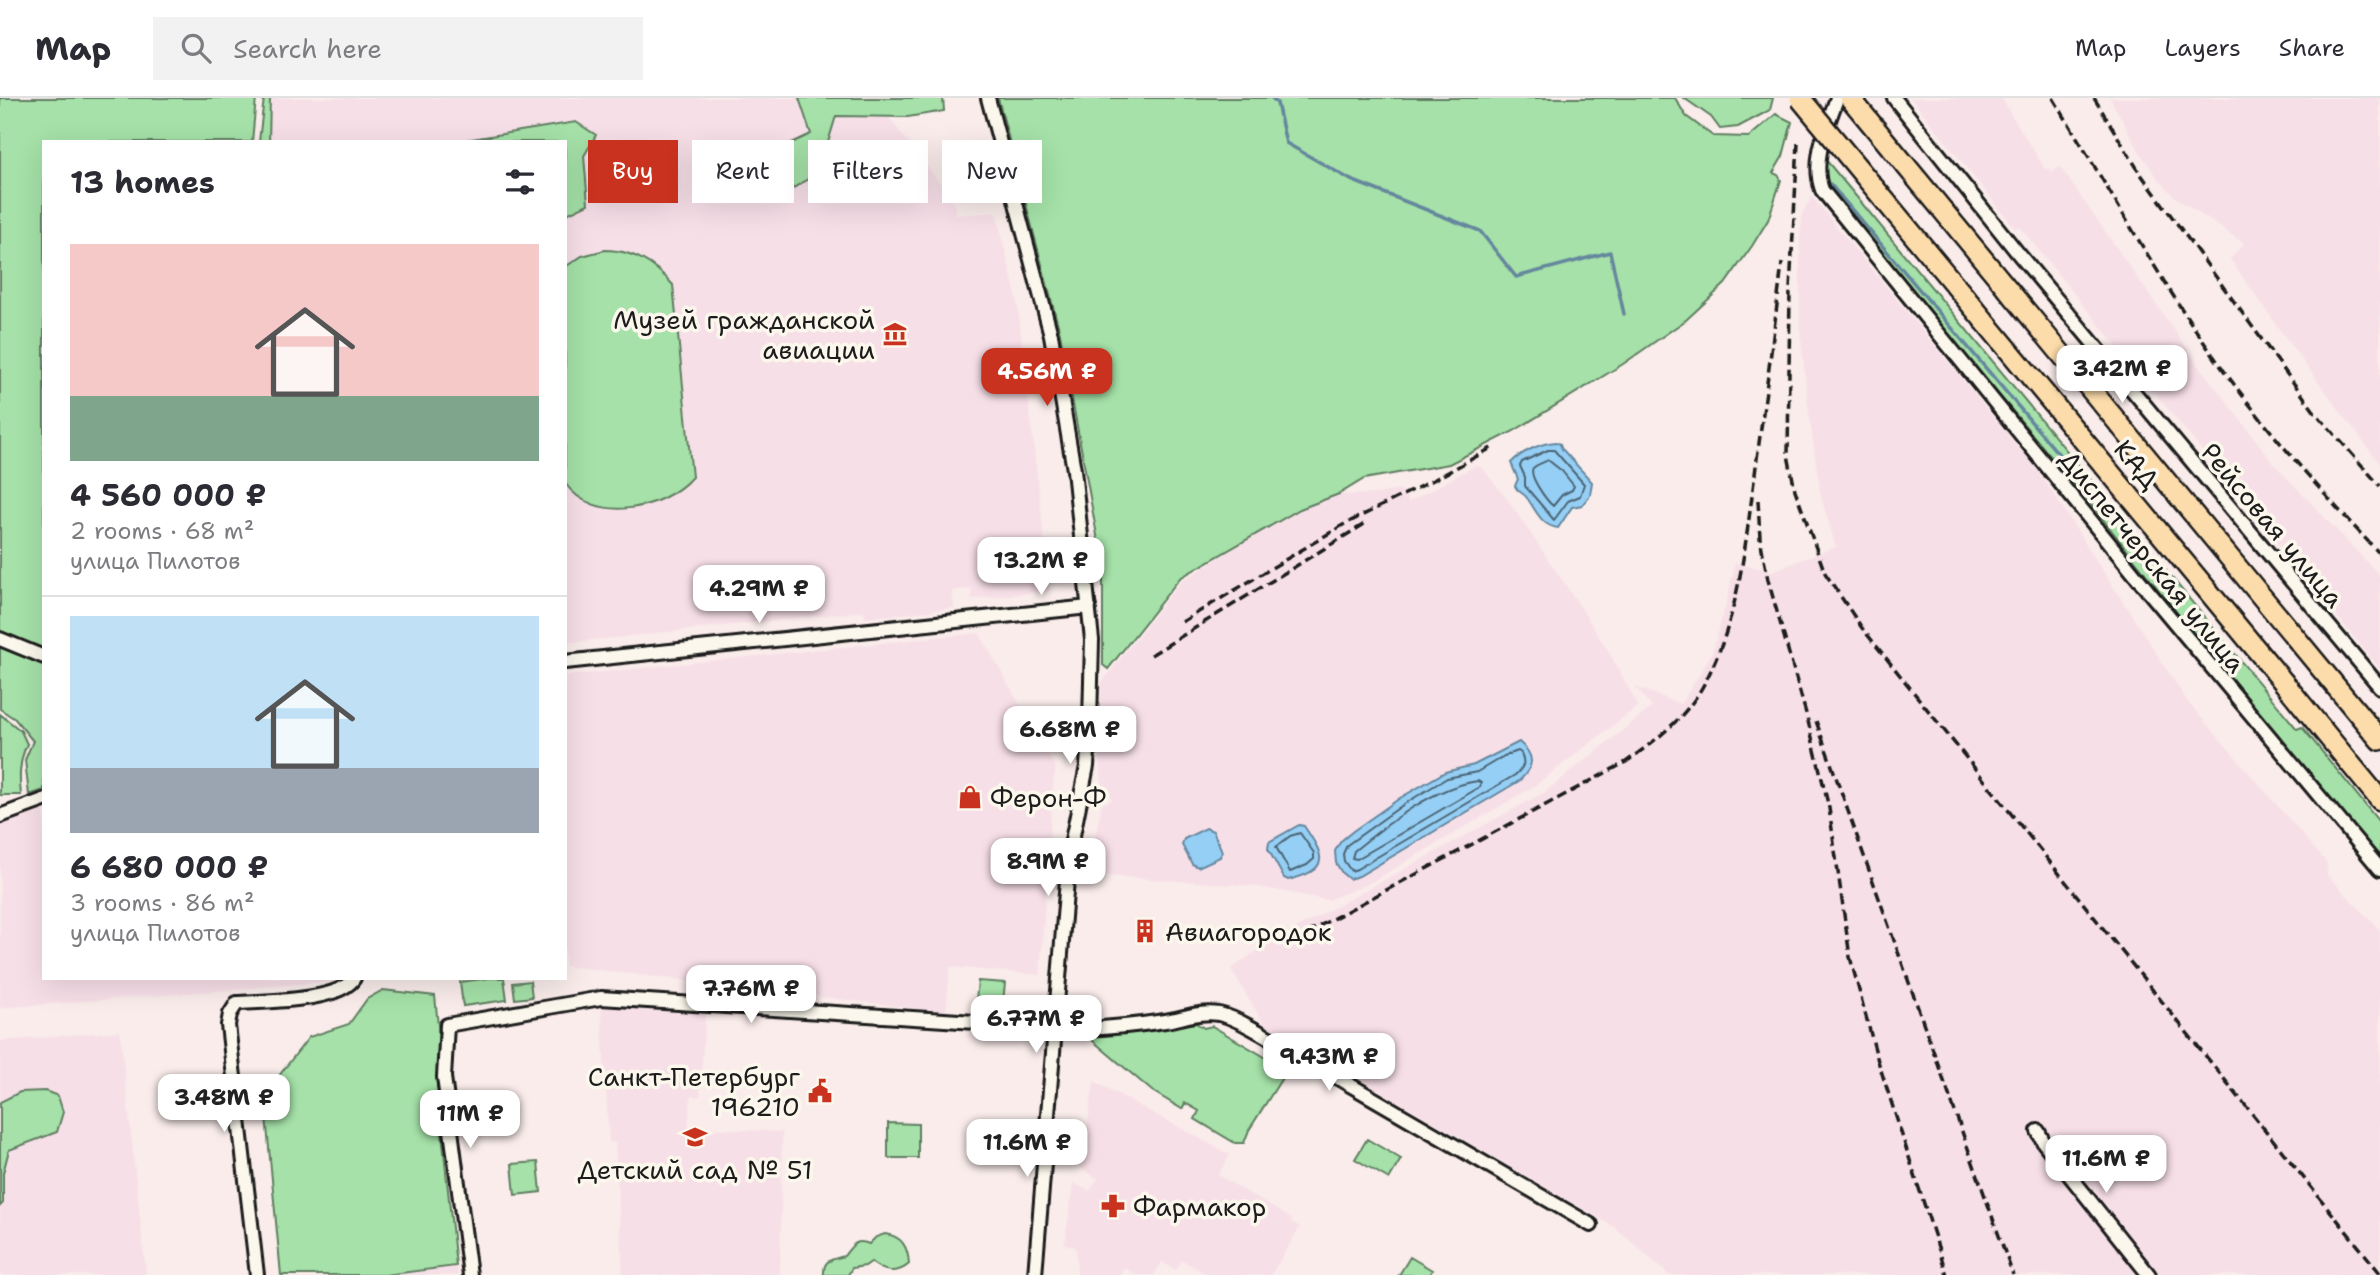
<!DOCTYPE html>
<meta charset="utf-8">
<style>
body{margin:0;font-family:"Shantell Sans",sans-serif;background:#f2f2f3;color:#2b2b33;height:100vh;display:flex;flex-direction:column;font-size:26px;white-space:nowrap}
*{box-sizing:border-box;margin:0}
p{font-size:23px;color:#7c7c81}
.icon{flex:none;width:38px;height:38px;fill:none;stroke:currentColor;stroke-width:2;stroke-linecap:round;stroke-linejoin:round}
.map{position:relative;flex:1;overflow:hidden}
.drawer{position:absolute;left:42px;top:42px;width:525px;height:840px;display:flex;flex-direction:column;background:#fff;border-radius:0px;box-shadow:0 7px 28px #0002}
.drawer>*{flex:none}
.hud{position:absolute;left:588px;top:42px;width:665px;height:63px;display:flex;gap:14px}
.price{position:absolute;translate:-50% -60px;padding:0 16px;border-radius:14px;background:#fff;color:#222;font-size:23px;line-height:46px;filter:drop-shadow(0 2px 4px #0008)}
.price::after{content:'';position:absolute;left:50%;top:42px;width:21px;height:16px;margin-left:-10px;background:inherit;clip-path:polygon(0 0,100% 0,50% 100%)}
.price.active{background:#c8321e;color:#fff}
ul{padding:0;list-style:none}
li{display:grid;align-content:center;gap:14px;height:371px;padding:0 28px}
li+li{border-top:2px solid #e1e1e2}
li span{display:grid;place-items:center;height:217px;border-radius:0px;color:#555}
li>.icon{margin-inline-start:auto}
span .icon{width:126px;height:126px;fill:#fffc;stroke-width:1}
li b{font-size:30px}
h2{display:flex;justify-content:space-between;align-items:center;height:84px;padding:0 28px;font-size:30px}
.chip{padding:0 24px;border-radius:0px;background:#fff;box-shadow:0 7px 28px #0002;font-size:24px;line-height:63px}
.chip.active{background:#c8321e;color:#fff}
header{display:flex;align-items:center;gap:42px;box-sizing:border-box;height:98px;padding:0 35px;background:#fff;border-bottom:2px solid #e1e1e2}
header strong{font-size:33px}
nav{display:flex;gap:38px;margin-inline-start:auto;font-size:24px}
.search{width:490px;height:63px;background:#f2f2f3;display:flex;align-items:center;gap:18px;box-sizing:border-box;padding:0 24px;border-radius:0px;color:#7c7c81;font-size:26px}
.map>svg:first-child{display:block}
.built{fill:#f7dfe8}
.green{fill:#a5e1a8;stroke:#607e62;stroke-width:2}
.water{fill:#95cff5;stroke:#65879e;stroke-width:2}
.lines{fill:none;stroke-linecap:round;stroke-linejoin:round}
.shore{stroke:#4c6473;stroke-width:2}
.stream{stroke:#65879e;stroke-width:3.5}
.minor-casing{stroke:#1c1c1c;stroke-width:18}
.highway-casing{stroke:#1c1c1c;stroke-width:24}
.minor{stroke:#fbf7ec;stroke-width:12}
.highway{stroke:#fddcac;stroke-width:19}
.rail{stroke:#1c1c1c;stroke-width:3.5;stroke-dasharray:10 5;stroke-linecap:butt}
.highway-bridge-casing{stroke:#1c1c1c;stroke-width:24;stroke-linecap:butt}
.highway-bridge{stroke:#fddcac;stroke-width:19}
.labels{text-anchor:middle;dominant-baseline:central;stroke-width:7;stroke-linejoin:round;paint-order:stroke}
.poi-label{font-size:26px;fill:#1c1c1c;stroke:#fbf7ec;text-anchor:start}
.street-label{font-size:26px;fill:#1c1c1c;stroke:#fbf7ec}
</style>
<header>
<strong>Map</strong>
<div class="search"><svg class="icon" aria-label="search" viewBox="0 0 24 24"><circle cx="10" cy="10" r="6"/><path d="M15 15l6 6"/></svg>Search here</div>
<nav><a>Map</a><a>Layers</a><a>Share</a></nav>
</header>
<div class="map">
<svg width="2380" height="1177" viewBox="0 0 2380 1177">
<rect width="100%" height="100%" fill="#f9ecea"/>
<filter id="ink" filterUnits="userSpaceOnUse"><feTurbulence type="fractalNoise" baseFrequency=".0143" numOctaves="2"/><feDisplacementMap in="SourceGraphic" scale="14" xChannelSelector="R" yChannelSelector="G"/><feConvolveMatrix kernelMatrix="1 2 1 2 8 2 1 2 1" color-interpolation-filters="sRGB"/></filter>
<g filter="url(#ink)">
<path class="built" d="M 270,0 L 873,0 L 953,101 L 957,117 L 996,114 L 1017,202 L 1050,493 L 972,501 L 971,490 L 952,493 L 954,510 L 865,520 L 864,513 L 565,545 L 565,44 L 269,44 Z
M 1911,0 L 2001,0 L 2045,71 L 2049,70 L 2052,74 L 2060,69 L 2197,265 L 2274,366 L 2380,478 L 2380,571 L 2019,128 L 2015,130 Z
M 2110,0 L 2380,0 L 2380,366 L 2290,246 L 2230,161 L 2244,145 L 2175,99 L 2157,79 L 2141,56 Z
M 1812,99 L 2040,375 L 2187,603 L 2327,765 L 2327,777 L 2380,832 L 2380,1177 L 1669,1177 L 1616,1130 L 1263,925 L 1231,871 L 1264,848 L 1545,694 L 1652,609 L 1635,589 L 1681,606 L 1712,555 L 1727,503 L 1735,465 L 1772,473 L 1836,449 L 1821,399 L 1809,316 L 1800,230 L 1800,138 L 1803,114 Z
M 1475,368 L 1481,369 L 1505,398 L 1577,504 L 1610,556 L 1638,608 L 1536,687 L 1368,786 L 1328,802 L 1254,788 L 1091,777 L 1093,749 L 1102,706 L 1112,702 L 1108,693 L 1103,694 L 1099,650 L 1102,623 L 1100,587 L 1179,485 L 1300,409 L 1333,397 L 1378,396 L 1400,391 L 1409,404 Z
M 979,535 L 1056,670 L 1053,684 L 1040,877 L 950,869 L 946,914 L 565,868 L 565,578 Z
M 44,706 L 44,880 L 352,880 L 352,882 L 0,910 L 0,722 Z
M 601,907 L 701,912 L 705,917 L 700,998 L 691,998 L 688,1029 L 782,1034 L 780,1177 L 623,1177 L 615,1045 L 609,1044 Z
M 120,933 L 146,1177 L 0,1177 L 0,943 Z
M 1094,983 L 1230,1057 L 1218,1077 L 1292,1121 L 1291,1124 L 1300,1129 L 1271,1177 L 1208,1177 L 1182,1162 L 1176,1172 L 1162,1164 L 1154,1177 L 1137,1177 L 1124,1170 L 1120,1177 L 1077,1177 L 1076,1149 L 1065,1146 L 1073,1085 L 1089,1093 L 1098,1081 L 1081,1070 Z
M 456,1168 L 458,1177 L 386,1177 Z"/>
<path class="green" d="M 0,0 L 256,0 L 252,44 L 44,44 L 44,692 L 29,697 L 25,662 L 33,643 L 15,621 L 0,611 Z
M 264,0 L 270,0 L 269,44 L 259,44 Z
M 799,0 L 943,0 L 944,13 L 908,19 L 836,18 L 819,74 L 787,94 L 770,55 L 811,36 Z
M 998,0 L 1675,0 L 1686,18 L 1713,38 L 1749,39 L 1776,16 L 1792,24 L 1783,58 L 1773,75 L 1778,77 L 1781,82 L 1768,122 L 1752,148 L 1725,186 L 1686,222 L 1623,266 L 1514,333 L 1449,366 L 1364,381 L 1339,396 L 1300,411 L 1180,480 L 1108,571 L 1103,567 L 1103,470 L 1060,235 Z
M 1684,0 L 1773,0 L 1770,12 L 1738,29 L 1720,31 L 1711,19 Z
M 576,24 L 596,37 L 584,58 L 588,106 L 565,117 L 565,44 L 453,44 Z
M 1826,62 L 2297,631 L 2302,629 L 2380,725 L 2380,760 L 2210,557 L 2089,404 L 1860,131 C 1844,110 1821,90 1826,62 Z
M 605,152 C 634,152 655,166 673,187 L 692,379 C 663,412 594,427 565,385 L 565,169 L 582,158 Z
M 0,616 L 21,633 L 27,646 C 19,663 19,679 21,697 L 0,697 Z
M 489,880 L 504,880 L 507,902 L 463,908 L 460,884 Z
M 530,883 L 532,899 L 515,901 L 513,885 Z
M 978,883 L 1005,885 L 1003,904 L 976,902 Z
M 383,892 L 435,898 L 440,948 L 437,988 L 456,1168 L 385,1177 L 281,1177 L 264,997 L 309,939 L 349,926 L 367,901 Z
M 1196,925 L 1204,930 L 1212,928 L 1287,972 L 1249,1032 L 1244,1045 L 1235,1045 L 1195,1021 L 1199,1013 L 1185,1005 L 1182,1011 L 1152,993 L 1086,937 Z
M 20,994 L 45,993 L 58,998 L 63,1014 L 57,1034 L 9,1052 L 3,1075 L 3,1105 L 0,1108 L 0,1004 Z
M 888,1025 L 918,1026 L 918,1060 L 888,1060 Z
M 1367,1041 L 1401,1061 L 1389,1081 L 1355,1061 Z
M 538,1064 L 541,1094 L 515,1097 L 512,1066 Z
M 885,1136 C 902,1138 908,1149 909,1166 C 897,1177 883,1174 871,1164 L 865,1168 L 852,1170 L 848,1177 L 824,1177 C 823,1161 832,1162 844,1158 C 852,1148 855,1140 869,1146 L 876,1139 Z
M 1410,1159 L 1432,1172 L 1429,1177 L 1399,1177 Z"/>
<path class="water" d="M 1556,344 L 1560,346 L 1562,351 L 1592,384 L 1590,397 L 1582,407 L 1572,409 L 1558,430 C 1541,428 1536,412 1527,400 C 1523,394 1518,395 1515,388 L 1518,381 L 1511,365 C 1521,354 1541,345 1556,344 Z
M 1519,644 C 1536,658 1534,669 1519,683 L 1359,778 L 1349,781 L 1342,775 L 1336,765 L 1335,753 L 1341,743 L 1353,733 L 1400,700 L 1445,674 L 1474,667 Z
M 1299,727 L 1304,728 C 1325,759 1331,771 1288,782 L 1284,780 L 1268,751 L 1269,744 Z
M 1206,730 L 1213,733 L 1222,753 L 1220,759 L 1198,769 L 1192,766 L 1182,747 L 1184,741 Z"/>
<g class="lines">
<path class="shore" d="M 1548,352 L 1554,352 L 1584,386 L 1580,398 L 1568,403 L 1554,422 L 1525,388 L 1525,379 L 1520,368 L 1522,364 Z
M 1548,362 L 1562,373 L 1574,388 L 1572,392 L 1562,397 L 1553,408 C 1547,403 1528,378 1533,370 C 1535,367 1545,364 1548,362 Z
M 1518,653 L 1521,655 C 1526,666 1523,670 1515,677 L 1357,771 L 1351,773 L 1344,763 L 1343,756 L 1347,747 L 1404,706 L 1447,680 L 1477,674 L 1504,658 Z
M 1478,683 L 1481,685 L 1480,689 L 1357,761 L 1352,760 L 1354,753 C 1387,726 1435,688 1478,683 Z
M 1300,735 L 1314,755 L 1314,761 L 1307,767 L 1290,774 L 1276,749 L 1290,738 Z"/>
<path class="stream" d="M 1272,0 L 1277,5 L 1286,45 L 1351,82 L 1480,133 L 1516,179 L 1610,154 L 1624,216
M 1830,86 L 2072,372"/>
<g class="minor-casing">
<path id="minor" d="M 988,0 L 1051,237 L 1074,372 L 1092,542 L 1090,624 L 1087,668 L 1069,757 L 1035,1177
M 1837,0 C 1827,29 1811,62 1822,92 L 2149,494 L 2380,771
M 1894,0 L 2017,154 L 2380,589
M 0,541 L 44,559
M 565,564 L 1089,509
M 0,718 L 44,702
M 2038,1033 L 2044,1045 L 2149,1177
M 257,1177 L 228,927 L 230,916 L 237,905 C 264,903 340,904 354,880
M 470,1177 L 444,979 L 447,927 L 601,900 L 1083,931 C 1111,930 1138,927 1165,923 C 1184,920 1200,913 1219,916 C 1234,919 1246,927 1259,934 L 1591,1127"/>
</g>
<g class="highway-casing">
<path id="highway" d="M 1850,0 L 2380,642
M 2285,586 L 2380,702"/>
</g>
<use href="#minor" class="minor"/>
<use href="#highway" class="highway"/>
<path class="rail" d="M 2053,0 C 2105,84 2153,171 2210,253 C 2261,326 2319,392 2380,456
M 2094,0 L 2140,75 L 2314,313 L 2380,388
M 1798,45 L 1790,191 L 1788,357 L 1795,392 L 1825,475 L 1862,530 L 2380,1175
M 1758,402 L 1760,440 L 1768,482 L 1807,619 L 1829,710 L 1850,859 L 1878,963 L 1947,1177
M 1182,524 L 1343,427 L 1441,378 L 1495,348
M 1151,557 L 1366,425
M 1816,623 L 2013,1177
M 1306,835 L 1626,664 C 1656,642 1686,620 1704,586 C 1739,522 1745,447 1755,376 C 1764,306 1774,235 1782,165"/>
<g class="highway-bridge-casing">
<path id="highway-bridge" d="M 1800,0 L 2285,586"/>
</g>
<use href="#highway-bridge" class="highway-bridge"/>
</g>
</g>
<defs>
<g id="museum-bare" transform="scale(1.89)"><path d="M0-6L6-3V-2H-6V-3ZM-5-1h2V3h-2ZM-1-1h2V3h-2ZM3-1h2V3H3ZM-6 4H6V6H-6Z" fill="#c8321e" stroke="#fbf7ec" stroke-width="2.5" paint-order="stroke"/></g>
<g id="shop-bare" transform="scale(1.89)"><path d="M-5-2.5h2.3a2.7 3.5 0 0 1 5.4 0H5L5.5 6h-11ZM-1.5-2.5h3a1.5 2.3 0 0 0-3 0Z" fill="#c8321e" stroke="#fbf7ec" stroke-width="2.5" paint-order="stroke"/></g>
<g id="building-bare" transform="scale(1.89)"><path d="M-4-6H4V6H1V3H-1V6H-4ZM-2.5-4.3h1.7v1.8h-1.7ZM.8-4.3h1.7v1.8H.8ZM-2.5-1h1.7V.8h-1.7ZM.8-1h1.7V.8H.8Z" fill="#c8321e" stroke="#fbf7ec" stroke-width="2.5" paint-order="stroke"/></g>
<g id="civic-bare" transform="scale(1.89)"><path d="M-.6-6.5H3V-4.5H.6V-3L4-1V1h2V6H-6V1h2V-1L-.6-3ZM-1.2 2.5V6h2.4V2.5Z" fill="#c8321e" stroke="#fbf7ec" stroke-width="2.5" paint-order="stroke"/></g>
<g id="school-bare" transform="scale(1.89)"><path d="M0-5L7-2L0 1L-7-2ZM-4 1L0 2.5L4 1V4Q0 6-4 4Z" fill="#c8321e" stroke="#fbf7ec" stroke-width="2.5" paint-order="stroke"/></g>
<g id="pharmacy-bare" transform="scale(1.89)"><path d="M-2-6h4v4h4v4h-4v4h-4v-4h-4v-4h4Z" fill="#c8321e" stroke="#fbf7ec" stroke-width="2.5" paint-order="stroke"/></g>
</defs>
<g fill-rule="evenodd">
<use href="#museum-bare" x="895" y="236"/>
<use href="#shop-bare" x="970" y="699"/>
<use href="#building-bare" x="1145" y="833"/>
<use href="#civic-bare" x="820" y="993"/>
<use href="#school-bare" x="695" y="1039"/>
<use href="#pharmacy-bare" x="1113" y="1108"/>
</g>
<g class="labels">
<g class="poi-label">
<text x="875" y="221" text-anchor="end">Музей гражданской<tspan x="875" dy="30">авиации</tspan></text>
<text x="990" y="699">Ферон-Ф</text>
<text x="1165" y="833">Авиагородок</text>
<text x="800" y="978" text-anchor="end">Санкт-Петербург<tspan x="800" dy="30">196210</tspan></text>
<text x="695" y="1071" text-anchor="middle">Детский сад № 51</text>
<text x="1133" y="1108">Фармакор</text>
</g>
<g class="street-label">
<text transform="translate(2137 366) rotate(50)">КАД</text>
<text transform="translate(2273 427) rotate(50)">Рейсовая улица</text>
<text transform="translate(2153 463) rotate(51)">Диспетчерская улица</text>
</g>
</g>
</svg>
<b class="price" style="left:2122px;top:307px">3.42M ₽</b>
<b class="price active" style="left:1047px;top:310px">4.56M ₽</b>
<b class="price" style="left:1041px;top:499px">13.2M ₽</b>
<b class="price" style="left:759px;top:527px">4.29M ₽</b>
<b class="price" style="left:1070px;top:668px">6.68M ₽</b>
<b class="price" style="left:1048px;top:800px">8.9M ₽</b>
<b class="price" style="left:751px;top:927px">7.76M ₽</b>
<b class="price" style="left:1036px;top:957px">6.77M ₽</b>
<b class="price" style="left:1329px;top:995px">9.43M ₽</b>
<b class="price" style="left:224px;top:1036px">3.48M ₽</b>
<b class="price" style="left:470px;top:1052px">11M ₽</b>
<b class="price" style="left:1027px;top:1081px">11.6M ₽</b>
<b class="price" style="left:2106px;top:1097px">11.6M ₽</b>
<div class="hud">
<a class="chip active">Buy</a>
<a class="chip">Rent</a>
<a class="chip">Filters</a>
<a class="chip">New</a>
</div>
<section class="drawer">
<h2>13 homes<svg class="icon" aria-label="filters" viewBox="0 0 24 24"><path d="M4 7h16M4 17h16"/><circle cx="9" cy="7" r="2"/><circle cx="15" cy="17" r="2"/></svg></h2>
<ul>
<li><span style="background:linear-gradient(#f6c9c9 70%,#7fa58c 0)"><svg class="icon" aria-label="home" viewBox="0 0 24 24"><path d="M3 11l9-7 9 7M6 9v11h12V9"/></svg></span><div><b>4 560 000 ₽</b><p>2 rooms · 68 m²</p><p>улица Пилотов</p></div></li>
<li><span style="background:linear-gradient(#bfe0f5 70%,#9aa5b1 0)"><svg class="icon" aria-label="home" viewBox="0 0 24 24"><path d="M3 11l9-7 9 7M6 9v11h12V9"/></svg></span><div><b>6 680 000 ₽</b><p>3 rooms · 86 m²</p><p>улица Пилотов</p></div></li>
</ul>
</section>
</div>
